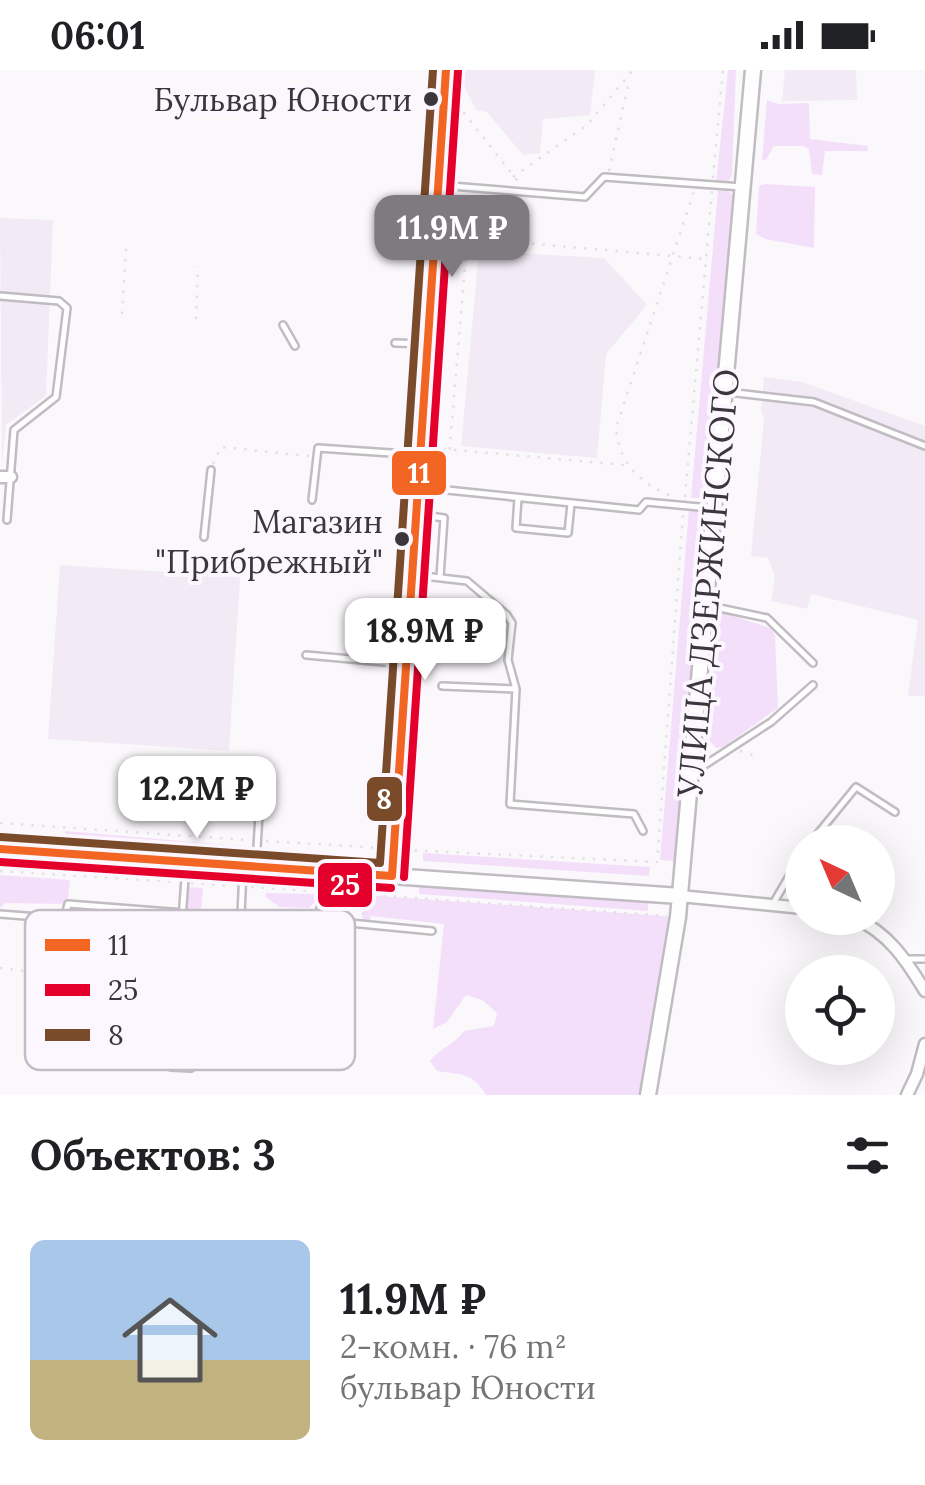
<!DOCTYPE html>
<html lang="ru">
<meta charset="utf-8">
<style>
body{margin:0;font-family:Lora,serif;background:#f6f6f6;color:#202124;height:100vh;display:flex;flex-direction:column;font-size:38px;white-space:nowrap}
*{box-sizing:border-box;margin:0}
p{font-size:32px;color:#757577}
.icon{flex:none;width:55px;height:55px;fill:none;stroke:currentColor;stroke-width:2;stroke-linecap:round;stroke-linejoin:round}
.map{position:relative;height:1025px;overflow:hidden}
.panel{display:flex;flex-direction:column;background:#fff;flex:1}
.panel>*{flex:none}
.needle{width:65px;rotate:316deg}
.fabs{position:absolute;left:785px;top:755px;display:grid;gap:20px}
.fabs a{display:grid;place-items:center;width:110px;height:110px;border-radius:50%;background:#fff;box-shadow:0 10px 40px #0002;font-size:50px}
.price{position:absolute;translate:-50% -85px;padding:0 22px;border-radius:20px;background:#fff;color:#222;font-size:32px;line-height:65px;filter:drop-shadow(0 2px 5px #0008)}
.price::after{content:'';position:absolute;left:50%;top:60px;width:30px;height:22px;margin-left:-15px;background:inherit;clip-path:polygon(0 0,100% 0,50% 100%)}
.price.current{background:#7e7a7f;color:#fff}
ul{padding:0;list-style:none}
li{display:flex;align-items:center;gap:30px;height:250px;padding:0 30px}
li+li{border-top:2px solid #e0e0e0}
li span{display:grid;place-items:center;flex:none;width:280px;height:200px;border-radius:15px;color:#555}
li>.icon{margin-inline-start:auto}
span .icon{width:120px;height:120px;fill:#fffc;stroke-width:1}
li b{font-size:42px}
h2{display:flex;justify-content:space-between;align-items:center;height:120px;padding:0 30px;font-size:42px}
.status{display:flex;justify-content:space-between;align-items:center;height:70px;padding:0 50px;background:#fff;direction:ltr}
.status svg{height:28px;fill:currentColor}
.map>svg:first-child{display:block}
.built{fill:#f2eaf5}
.green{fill:#f4dffb}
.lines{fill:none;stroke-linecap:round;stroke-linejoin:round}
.lane-casing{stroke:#c0bcc1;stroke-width:10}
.street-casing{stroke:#c0bcc1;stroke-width:15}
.secondary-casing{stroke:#c0bcc1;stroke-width:19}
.path{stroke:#e2e0e2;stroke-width:2.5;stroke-dasharray:2.5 8;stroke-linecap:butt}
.lane{stroke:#fefeff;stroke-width:5}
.street{stroke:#fefeff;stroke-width:10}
.secondary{stroke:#fefeff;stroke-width:14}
.bus-1-casing{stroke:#fcf6fe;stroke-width:15}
.bus-2-casing{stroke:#fcf6fe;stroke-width:15}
.bus-3-casing{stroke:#fcf6fe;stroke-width:15}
.bus-1{stroke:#f26522;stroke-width:8}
.bus-2{stroke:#e4002b;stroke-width:8}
.bus-3{stroke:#7a4b2a;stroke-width:8}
.bus-dot{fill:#3a363b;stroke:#fcf6fe;stroke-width:4}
.labels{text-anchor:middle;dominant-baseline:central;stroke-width:8;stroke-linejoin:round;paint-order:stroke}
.bus-label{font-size:32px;fill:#3a363b;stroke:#fcf6fe;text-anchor:end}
.street-label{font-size:35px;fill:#3a363b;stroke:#fcf6fe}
.key{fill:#fcf6fe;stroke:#c2bcc4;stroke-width:2.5}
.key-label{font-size:28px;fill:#3a363b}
.line-badge{stroke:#fcf6fe;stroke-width:4}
.badge-label{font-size:28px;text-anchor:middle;font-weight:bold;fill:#fff}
</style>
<div class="status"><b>06:01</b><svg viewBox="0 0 49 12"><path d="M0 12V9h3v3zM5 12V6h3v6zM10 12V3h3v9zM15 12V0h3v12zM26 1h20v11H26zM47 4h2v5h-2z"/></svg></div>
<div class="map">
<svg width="925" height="1025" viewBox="0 0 925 1025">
<rect width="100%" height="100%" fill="#fbf8fc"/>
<path class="built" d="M 462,0 L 595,0 L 590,45 L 543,49 L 540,83 L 523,85 L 487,42 L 476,40 L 461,10 Z
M 785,0 L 856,0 L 857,30 L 782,31 Z
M 0,148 L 53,150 L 46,326 L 6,355 L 2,396 Z
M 479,181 L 604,188 L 647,235 L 606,284 L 597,388 L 461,376 Z
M 764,307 L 802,312 L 925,356 L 925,626 L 908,626 L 918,550 L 811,524 L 807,539 L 771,531 L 775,507 L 768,488 L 751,486 L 764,349 L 761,340 Z
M 60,495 L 240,507 L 229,681 L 48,669 Z"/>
<path class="green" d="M 728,0 L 736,0 L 732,105 L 728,112 L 716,113 Z
M 767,30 L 778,34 L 809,33 L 810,69 L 868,76 L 867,81 L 825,81 L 822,105 L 812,104 L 809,79 L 803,76 L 774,76 L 766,90 L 762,90 Z
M 765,114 L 815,117 L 814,178 L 765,169 L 756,164 L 759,116 Z
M 718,119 L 727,120 L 733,125 L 707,421 L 702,428 L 691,428 Z
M 689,439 L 700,440 L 706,449 L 692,603 L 681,670 L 683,715 L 675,791 L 660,790 Z
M 724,543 L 770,558 L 775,565 L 778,638 L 723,677 L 716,678 L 709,670 L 717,549 Z
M 65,761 L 252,777 L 243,785 L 64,771 Z
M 264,778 L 361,785 L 360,793 L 269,786 Z
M 423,783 L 650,797 L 649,806 L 423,791 Z
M 0,786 L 56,790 L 55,800 L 0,796 Z
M 152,795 L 178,798 L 181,808 L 131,806 L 132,802 Z
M 201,797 L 229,799 L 235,803 L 237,814 L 190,811 L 194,799 Z
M 254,802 L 312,806 L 316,809 L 317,819 L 244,814 L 248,804 Z
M 0,805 L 70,810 L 68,830 L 61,834 L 6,833 L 0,838 Z
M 419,816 L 648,831 L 648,841 L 419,824 Z
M 187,817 L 203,818 L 201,842 L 186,840 Z
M 266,823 L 316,824 L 316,831 L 309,838 L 279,837 L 266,827 Z
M 364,825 L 678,847 L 648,1025 L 486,1025 C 472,1002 462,1005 437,1001 L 430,991 C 440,978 453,976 464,961 L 494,956 L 497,943 L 482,930 L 466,925 L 447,952 L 433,959 L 444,854 L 371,846 L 369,855 L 362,854 Z"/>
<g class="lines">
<g class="lane-casing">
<path id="lane" d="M 439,115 L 585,127 L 604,107 L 742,117
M 434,176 L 474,179
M 0,226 L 59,231 L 67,238 L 56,327 L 14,360 L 7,450
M 283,255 L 295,276
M 395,273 L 427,274
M 728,322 L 814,332 L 925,376
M 418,417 L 639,440 L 646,432 L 710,438
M 518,428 L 516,458 L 568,463 L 571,434
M 312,430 L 318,378 L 420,385
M 416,444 L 444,448 L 440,507
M 204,467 L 211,400
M 415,505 L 467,511 L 507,545 L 512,553 L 508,590 L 516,619
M 710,536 L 767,548 L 813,593
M 306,585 L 406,594
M 442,616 L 516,619 L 510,734 L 634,744 L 643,761
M 694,702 L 771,652 L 813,615
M 811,772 L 856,717 L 895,742
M 256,794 L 261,712
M 186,795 L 171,997 L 191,998
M 243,799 L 241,845 L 319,850 L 323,806
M 774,832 L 802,784
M 0,844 L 64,849 L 68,834 L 183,843
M 319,850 L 432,861
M 182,856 L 202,858
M 905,889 L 925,889"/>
</g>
<g class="street-casing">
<path id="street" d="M 0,407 L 11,407
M 392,806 L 446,0
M 680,826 L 802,838
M 854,848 C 888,862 906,890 925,921
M 907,1025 L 917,1004 L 925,974"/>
</g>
<g class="secondary-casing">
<path id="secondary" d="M 0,779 L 680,826
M 648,1025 L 678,847 L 753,0"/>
</g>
<path class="path" d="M 457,34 L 520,114
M 609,101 L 629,11
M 513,107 L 587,55 L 633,0
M 451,108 L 458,0
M 713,108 L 723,0
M 449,125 L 449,135 L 467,172
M 469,168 L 705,189
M 122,244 L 126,179
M 196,249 L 198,196
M 415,265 L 432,0
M 408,374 L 414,283
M 433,378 L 624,395
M 213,394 L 221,377 L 309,386
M 447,411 L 466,185
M 669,425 C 638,412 619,392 616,358 L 694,121
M 685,427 L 712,121
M 394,584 L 406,392
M 740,681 L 753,685
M 0,753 L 248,770
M 266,771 L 381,778 L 393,602
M 404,780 L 657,792 L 683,445
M 366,789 L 367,779
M 0,801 L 178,812
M 191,813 L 233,816
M 251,817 L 313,821
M 331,822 L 667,846
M 363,845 L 364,818
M 0,898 L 49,904 L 102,898 L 138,900 L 171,909"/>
<use href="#lane" class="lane"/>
<use href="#street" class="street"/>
<use href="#secondary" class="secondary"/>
<g class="bus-1-casing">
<path id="bus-1" d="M 0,779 L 392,806
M 392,806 L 446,0"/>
</g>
<g class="bus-2-casing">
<path id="bus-2" d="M 0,792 L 391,818
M 404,807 L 458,1"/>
</g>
<g class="bus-3-casing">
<path id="bus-3" d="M 1,767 L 380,793 L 433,0"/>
</g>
<use href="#bus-1" class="bus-1"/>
<use href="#bus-2" class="bus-2"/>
<use href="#bus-3" class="bus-3"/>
</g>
<g class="bus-dot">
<circle cx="431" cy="29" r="9"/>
<circle cx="402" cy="469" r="9"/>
</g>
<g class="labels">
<g class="bus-label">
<text x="412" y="29">Бульвар Юности</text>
<text x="383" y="451">Магазин<tspan x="383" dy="40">"Прибрежный"</tspan></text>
</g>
<g class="street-label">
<text transform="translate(708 513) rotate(-85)">УЛИЦА ДЗЕРЖИНСКОГО</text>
</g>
</g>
<rect x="25" y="840" width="330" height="160" rx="15" class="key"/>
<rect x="45" y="869" width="45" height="12" fill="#f26522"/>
<rect x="45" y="914" width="45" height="12" fill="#e4002b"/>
<rect x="45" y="959" width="45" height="12" fill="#7a4b2a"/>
<g class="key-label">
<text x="108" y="885">11</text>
<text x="108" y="930">25</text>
<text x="108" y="975">8</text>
</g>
<g class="line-badge">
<rect x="390" y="379" width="58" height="48" rx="10" fill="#f26522"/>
<rect x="365" y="705" width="39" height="48" rx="10" fill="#7a4b2a"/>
<rect x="316" y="791" width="58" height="48" rx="10" fill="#e4002b"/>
</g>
<g class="badge-label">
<text x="419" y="413">11</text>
<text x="384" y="739">8</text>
<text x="345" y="825">25</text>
</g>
</svg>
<div class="fabs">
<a><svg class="needle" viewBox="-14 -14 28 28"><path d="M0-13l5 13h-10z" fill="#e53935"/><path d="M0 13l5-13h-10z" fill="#757577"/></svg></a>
<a><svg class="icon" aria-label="locate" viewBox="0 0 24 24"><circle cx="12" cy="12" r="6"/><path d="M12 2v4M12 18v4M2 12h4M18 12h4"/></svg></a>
</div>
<b class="price current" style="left:452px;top:210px">11.9M ₽</b>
<b class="price" style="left:425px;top:613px">18.9M ₽</b>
<b class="price" style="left:197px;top:771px">12.2M ₽</b>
</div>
<section class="panel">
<h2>Объектов: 3<svg class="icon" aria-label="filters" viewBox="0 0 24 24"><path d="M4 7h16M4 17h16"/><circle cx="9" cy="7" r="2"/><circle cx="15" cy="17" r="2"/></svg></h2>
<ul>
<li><span style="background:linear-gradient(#a9c7e8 60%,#c2b280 0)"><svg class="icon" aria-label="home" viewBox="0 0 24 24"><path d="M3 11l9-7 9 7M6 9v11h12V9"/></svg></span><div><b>11.9M ₽</b><p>2-комн. · 76 m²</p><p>бульвар Юности</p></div></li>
</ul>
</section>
